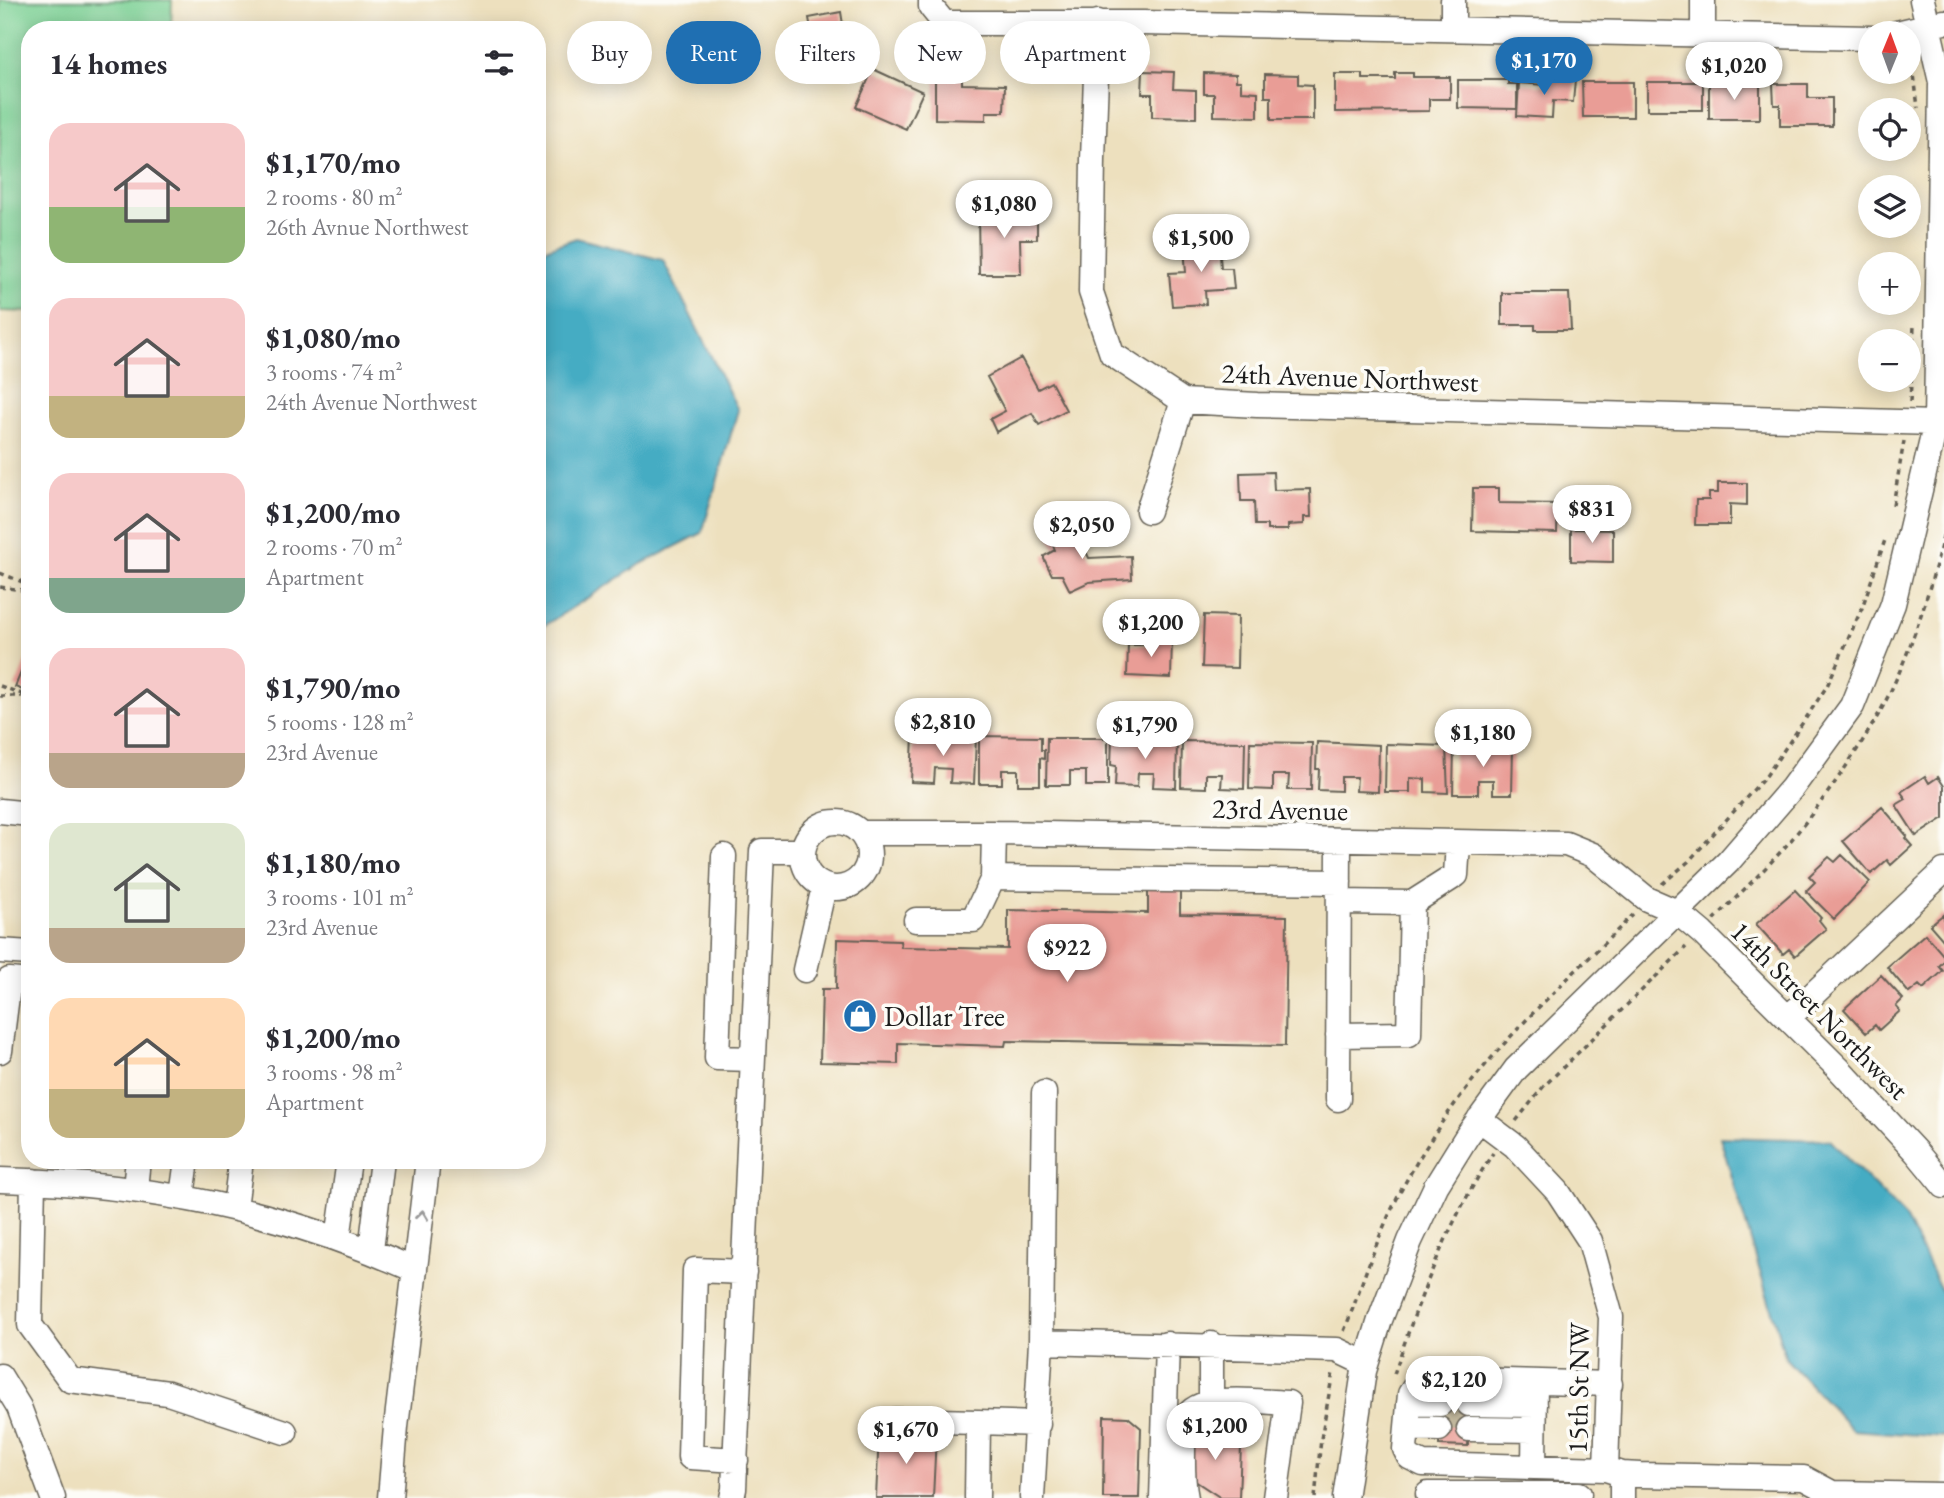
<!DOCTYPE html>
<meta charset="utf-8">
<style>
body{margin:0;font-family:"EB Garamond",serif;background:#f7f7f7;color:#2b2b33;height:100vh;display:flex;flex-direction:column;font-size:26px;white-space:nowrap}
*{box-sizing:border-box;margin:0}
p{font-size:23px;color:#7c7c81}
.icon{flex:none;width:38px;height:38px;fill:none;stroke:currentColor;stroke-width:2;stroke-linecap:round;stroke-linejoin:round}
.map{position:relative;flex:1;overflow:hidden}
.details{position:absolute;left:21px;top:21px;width:525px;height:1148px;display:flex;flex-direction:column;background:#fff;border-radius:28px;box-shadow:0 4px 18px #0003}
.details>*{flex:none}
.top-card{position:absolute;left:567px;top:21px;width:665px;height:63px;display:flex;gap:14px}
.needle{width:46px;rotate:1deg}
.fabs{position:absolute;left:1858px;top:21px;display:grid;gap:14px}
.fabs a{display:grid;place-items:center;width:63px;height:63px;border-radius:50%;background:#fff;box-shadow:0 4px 18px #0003;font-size:35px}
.price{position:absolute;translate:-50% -60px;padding:0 16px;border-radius:24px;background:#fff;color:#222;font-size:23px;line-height:46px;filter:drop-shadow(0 2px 4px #0008)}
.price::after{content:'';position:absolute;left:50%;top:42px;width:21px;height:16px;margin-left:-10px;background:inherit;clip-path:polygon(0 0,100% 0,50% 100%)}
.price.selected{background:#1f6fb2;color:#fff}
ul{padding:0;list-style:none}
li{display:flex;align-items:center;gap:21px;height:175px;padding:0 28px}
li span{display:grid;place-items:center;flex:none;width:196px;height:140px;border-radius:21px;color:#555}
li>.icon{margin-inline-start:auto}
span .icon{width:84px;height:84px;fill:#fffc;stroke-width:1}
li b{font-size:30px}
h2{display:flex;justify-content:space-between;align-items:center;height:84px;padding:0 28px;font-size:30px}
.chip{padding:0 24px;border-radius:32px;background:#fff;box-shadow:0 4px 18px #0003;font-size:24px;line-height:63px}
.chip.selected{background:#1f6fb2;color:#fff}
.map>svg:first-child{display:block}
.green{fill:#7bd094;stroke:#4c7658;stroke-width:2}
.water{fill:#44acc3;stroke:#306470;stroke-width:2}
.building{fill:#e99d96}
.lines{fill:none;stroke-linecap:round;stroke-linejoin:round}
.minor-tunnel{stroke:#c3b99e;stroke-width:24;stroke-dasharray:24 12;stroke-linecap:butt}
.minor-casing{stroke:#656155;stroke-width:27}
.path{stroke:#656155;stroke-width:3.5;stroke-dasharray:5 5;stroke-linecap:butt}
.minor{stroke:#fff;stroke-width:24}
.oneway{stroke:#999}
.labels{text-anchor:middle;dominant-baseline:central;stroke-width:7;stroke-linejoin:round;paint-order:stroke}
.street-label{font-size:28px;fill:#1c1c1c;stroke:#fdfcf7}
.poi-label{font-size:28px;fill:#1c1c1c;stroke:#fdfcf7;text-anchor:start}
</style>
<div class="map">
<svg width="1944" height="1498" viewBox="0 0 1944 1498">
<rect width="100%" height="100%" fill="#fdfcf7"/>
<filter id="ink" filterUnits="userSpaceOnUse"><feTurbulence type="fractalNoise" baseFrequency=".0143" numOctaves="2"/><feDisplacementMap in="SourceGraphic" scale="14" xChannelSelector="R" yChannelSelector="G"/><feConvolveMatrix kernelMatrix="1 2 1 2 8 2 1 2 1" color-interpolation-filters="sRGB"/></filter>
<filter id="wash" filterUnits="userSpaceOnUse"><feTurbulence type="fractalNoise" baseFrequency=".00686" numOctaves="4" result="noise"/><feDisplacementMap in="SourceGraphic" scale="28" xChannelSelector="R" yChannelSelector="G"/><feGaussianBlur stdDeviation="1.57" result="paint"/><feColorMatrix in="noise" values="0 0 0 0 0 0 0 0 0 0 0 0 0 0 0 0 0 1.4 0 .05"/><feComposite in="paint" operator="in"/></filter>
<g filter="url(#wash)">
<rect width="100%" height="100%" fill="#ede0be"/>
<path class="green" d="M 0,0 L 172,0 L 171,30 L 30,30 L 30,312 L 0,311 Z"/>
<path class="water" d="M 576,238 L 663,260 L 738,410 L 702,533 L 641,564 L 542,627 L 537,626 L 537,252 Z
M 1720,1137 L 1830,1140 L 1905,1217 L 1944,1296 L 1944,1437 L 1852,1430 L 1786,1359 Z"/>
<g id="blocks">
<path class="building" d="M 841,12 L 844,31 L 851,29 L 853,38 L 860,37 L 865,67 L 841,70 L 839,58 L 817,62 L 809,18 Z
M 873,69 L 923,92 L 906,129 L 856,107 Z
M 1143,71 L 1174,72 L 1173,89 L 1196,90 L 1196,118 L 1152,117 L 1152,94 L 1142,94 Z
M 1204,73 L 1236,74 L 1236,81 L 1241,81 L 1241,91 L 1258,92 L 1258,117 L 1214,116 L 1214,94 L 1204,94 Z
M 1395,73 L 1413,73 L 1413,77 L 1450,77 L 1450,99 L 1429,99 L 1429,111 L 1335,112 L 1335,74 L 1363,74 L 1363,79 L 1395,79 Z
M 1265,74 L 1298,75 L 1298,84 L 1313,85 L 1313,120 L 1271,120 L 1271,97 L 1265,97 Z
M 935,78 L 962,78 L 962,84 L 1005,85 L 1004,112 L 986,112 L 986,120 L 935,119 Z
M 1544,78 L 1575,80 L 1573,102 L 1553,101 L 1552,118 L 1517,116 L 1519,83 L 1544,85 Z
M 1458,80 L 1508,80 L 1508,84 L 1517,84 L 1517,109 L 1458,108 Z
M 1582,82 L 1633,82 L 1633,117 L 1583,117 Z
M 1647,82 L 1703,82 L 1703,110 L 1647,110 Z
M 1709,84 L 1760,84 L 1760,119 L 1709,119 Z
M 1773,84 L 1808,84 L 1808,98 L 1832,98 L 1832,126 L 1780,126 L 1780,105 L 1774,105 Z
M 990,208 L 1005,208 L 1005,213 L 1037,213 L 1037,239 L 1020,239 L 1021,274 L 979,274 L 978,213 L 990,213 Z
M 1226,239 L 1228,255 L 1220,256 L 1221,268 L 1232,268 L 1234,289 L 1205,291 L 1206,304 L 1172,306 L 1169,273 L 1186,272 L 1184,247 L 1200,245 L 1200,241 Z
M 1502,293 L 1569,293 L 1571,330 L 1535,330 L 1535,325 L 1502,325 Z
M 1021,358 L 1038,389 L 1051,382 L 1066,410 L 1039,425 L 1032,413 L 996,432 L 990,419 L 1005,411 L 987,377 Z
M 1273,472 L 1274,490 L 1310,489 L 1311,517 L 1304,517 L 1304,524 L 1288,525 L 1288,530 L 1267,530 L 1267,525 L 1255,525 L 1254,501 L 1241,501 L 1240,473 Z
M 1718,483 L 1747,483 L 1747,505 L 1730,504 L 1730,525 L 1695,525 L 1696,500 L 1709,500 L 1709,493 L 1718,493 Z
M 1473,488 L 1499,488 L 1499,503 L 1558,504 L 1557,533 L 1472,531 Z
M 1063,524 L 1073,524 L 1089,558 L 1131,556 L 1132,579 L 1089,582 L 1070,591 L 1062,575 L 1052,575 L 1044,559 L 1044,556 L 1055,550 L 1047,532 Z
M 1571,529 L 1613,530 L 1613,562 L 1571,561 Z
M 1204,615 L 1238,616 L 1237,668 L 1202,667 Z
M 1149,637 L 1172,638 L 1171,678 L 1127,676 L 1128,645 L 1149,645 Z
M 30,650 L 30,693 L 15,687 Z
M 913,735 L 976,738 L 974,784 L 950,783 L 951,769 L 935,768 L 934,783 L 911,782 Z
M 979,736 L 1041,737 L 1041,750 L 1044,750 L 1044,759 L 1040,758 L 1040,785 L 1018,785 L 1018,770 L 1002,770 L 1002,784 L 979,784 Z
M 1047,738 L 1108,738 L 1108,786 L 1086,786 L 1086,771 L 1070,771 L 1070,785 L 1046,785 Z
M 1112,738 L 1177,741 L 1176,788 L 1153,787 L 1154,773 L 1138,773 L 1137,787 L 1115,786 L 1116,766 L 1111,765 Z
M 1182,741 L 1245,742 L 1244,789 L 1221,788 L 1222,774 L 1206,774 L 1206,788 L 1181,787 Z
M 1250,742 L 1312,743 L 1311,790 L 1288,790 L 1289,775 L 1273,775 L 1273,790 L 1249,789 Z
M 1317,742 L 1379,745 L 1378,792 L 1356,791 L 1357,777 L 1341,777 L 1341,791 L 1318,790 L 1319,769 L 1316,769 Z
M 1386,744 L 1446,746 L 1448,793 L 1425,792 L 1425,779 L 1410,778 L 1410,792 L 1385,792 Z
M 1454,746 L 1513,747 L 1512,794 L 1493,794 L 1493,780 L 1478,780 L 1478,794 L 1453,794 Z
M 1925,776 L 1929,783 L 1938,777 L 1944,786 L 1944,818 L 1916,836 L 1896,805 L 1906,799 L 1901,792 Z
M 1882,807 L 1907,836 L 1905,838 L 1912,846 L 1891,865 L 1887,860 L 1871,874 L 1843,841 Z
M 1842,855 L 1870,882 L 1834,919 L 1806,891 L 1815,882 L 1809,876 L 1829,857 L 1835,862 Z
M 1148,886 L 1180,887 L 1180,914 L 1287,916 L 1285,1046 L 1006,1041 L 1005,1046 L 898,1043 L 898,1064 L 820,1062 L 822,989 L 836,989 L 837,939 L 900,941 L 901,947 L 1008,949 L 1008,910 L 1148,913 Z
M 1795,890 L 1821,918 L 1819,920 L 1826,929 L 1795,956 L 1789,949 L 1783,954 L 1756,924 Z
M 1944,914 L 1944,941 L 1930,925 Z
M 1925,934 L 1944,956 L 1944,961 L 1939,966 L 1943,971 L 1923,989 L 1919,985 L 1909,993 L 1887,967 Z
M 1881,975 L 1903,999 L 1896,1006 L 1900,1011 L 1879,1030 L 1875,1025 L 1866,1033 L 1844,1009 Z
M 1440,1386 L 1470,1387 L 1468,1446 L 1439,1445 Z
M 1104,1416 L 1128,1417 L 1141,1428 L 1139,1498 L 1103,1498 Z
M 1187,1432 L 1237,1433 L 1237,1445 L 1241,1446 L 1239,1498 L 1221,1498 L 1186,1475 Z
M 879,1433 L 936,1435 L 933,1498 L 876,1498 Z"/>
</g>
</g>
<g filter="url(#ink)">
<use href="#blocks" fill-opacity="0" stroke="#656155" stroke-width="2"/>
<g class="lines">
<path class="minor-tunnel" d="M 1439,1418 L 1469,1417"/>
<g class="minor-casing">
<path id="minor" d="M 931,0 L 931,7 L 944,23 L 1143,23 L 1871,38
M 1098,22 L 1093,159 L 1091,292 L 1112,354 L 1183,401 L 1257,405 L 1936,423
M 1453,29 L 1453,0
M 1897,33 L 1944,22
M 1703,34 L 1703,0
M 1148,511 L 1183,401
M 0,811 L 30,814
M803 855a33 33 0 1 1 66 0a33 33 0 1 1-66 0Z
M 861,833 L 994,833 L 1566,844 L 1593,855 L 1647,899 L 1677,912 L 1702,933 L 1838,1068 L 1916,1152 L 1944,1186
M 994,833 L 993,878 L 1339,882
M 724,856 L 717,1058 L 752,1059
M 1339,902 L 1412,903
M 916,920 L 973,920 L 993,878
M 0,951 L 30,953
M 805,970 L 824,887
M 1788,1018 L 1944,871
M 1338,1035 L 1409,1034 L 1412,903 L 1456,875 L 1458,843
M 0,1051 L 9,980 L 30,982
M 1338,1099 L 1339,840
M 1479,1119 L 1515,1146 L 1558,1192 L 1590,1241 L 1611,1317 L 1606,1469 L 1622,1474 L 1640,1475 L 1804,1478 L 1832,1493 L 1833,1498
M 0,1180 C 150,1184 277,1209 415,1270
M 33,1181 L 30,1325 L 70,1380 L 168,1393 L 285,1432
M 135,1188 L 138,1160
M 182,1196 L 187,1160
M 235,1208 L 241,1160
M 338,1239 L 349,1160
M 371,1250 L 382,1160
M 1041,1342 L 1337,1350 L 1366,1364
M 1211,1344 L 1211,1401
M 0,1376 L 19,1407 L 53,1498
M 1409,1403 L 1440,1404
M 1469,1404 L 1535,1405
M 895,1420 L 978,1422
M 1407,1428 L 1439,1429
M 1469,1429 L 1534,1430
M 736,1460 L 690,1457 L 695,1270 L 744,1272
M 1534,1467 L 1535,1382
M 1606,1469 L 1423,1464 L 1409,1457 L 1405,1449 L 1410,1394 L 1416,1385 L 1433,1379 L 1610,1384
M 1832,1493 L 1944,1495
M 1428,1494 L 1579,1494
M 390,1498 L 396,1427 L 428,1160
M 732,1498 L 734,1489 L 762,851 L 803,851
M 977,1498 L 978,1422 L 1038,1424
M 1032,1498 L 1041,1342 L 1044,1093
M 1162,1498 L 1167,1344
M 1186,1498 C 1182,1480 1183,1463 1183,1444 C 1184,1436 1183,1426 1186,1418 C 1199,1392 1262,1402 1288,1403 L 1275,1498
M 1345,1498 L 1364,1371 L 1380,1320 L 1410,1241 L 1436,1186 L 1467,1136 L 1516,1069 L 1728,862 L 1792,788 L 1852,706 L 1893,604 L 1936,423 L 1941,82 L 1922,0
M 1622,1498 L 1622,1474"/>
</g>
<path class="path" d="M 1912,57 L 1918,108
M 1910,402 L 1914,326
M 1893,505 L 1904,441
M 0,573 L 30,585
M 0,587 L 30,591
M 0,686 L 30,697
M 0,696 L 22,696
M 1662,884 L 1688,862 L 1766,776 L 1806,718 L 1827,686 L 1862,608 L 1886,537
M 1714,920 C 1740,893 1768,867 1792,839 C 1823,801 1852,760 1877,717 C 1907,665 1931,590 1944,532
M 1516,1121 L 1544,1086 L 1686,947
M 1344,1331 C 1355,1305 1363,1277 1374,1251 C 1388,1213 1408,1175 1430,1141 C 1483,1054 1561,986 1633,915
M 1394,1374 C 1420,1296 1448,1222 1493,1153
M 1315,1498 L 1321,1439 L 1333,1372"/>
<use href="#minor" class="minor"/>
</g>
<defs><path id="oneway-chevron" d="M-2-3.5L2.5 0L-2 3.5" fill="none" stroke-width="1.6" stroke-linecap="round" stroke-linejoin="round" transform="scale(1.75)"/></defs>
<use class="oneway" href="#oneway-chevron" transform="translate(422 1215) rotate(-83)"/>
</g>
<defs>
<g id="shop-disc" transform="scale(1.75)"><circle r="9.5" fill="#1f6fb2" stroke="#fdfcf7"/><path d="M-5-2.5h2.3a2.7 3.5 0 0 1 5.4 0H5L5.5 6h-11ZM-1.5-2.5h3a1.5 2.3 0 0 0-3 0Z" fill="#fff"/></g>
</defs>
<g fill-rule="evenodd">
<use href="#shop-disc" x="860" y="1016"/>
</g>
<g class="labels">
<g class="street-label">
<text transform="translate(1350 377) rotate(2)">24th Avenue Northwest</text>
<text transform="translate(1280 809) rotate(1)">23rd Avenue</text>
<text transform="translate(1820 1010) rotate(45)">14th Street Northwest</text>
<text transform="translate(1578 1388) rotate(-89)">15th St NW</text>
</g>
<g class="poi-label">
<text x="884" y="1016">Dollar Tree</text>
</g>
</g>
</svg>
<div class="fabs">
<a><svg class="needle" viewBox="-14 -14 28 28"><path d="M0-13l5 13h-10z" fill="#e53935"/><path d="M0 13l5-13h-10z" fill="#7c7c81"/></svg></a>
<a><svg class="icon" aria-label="locate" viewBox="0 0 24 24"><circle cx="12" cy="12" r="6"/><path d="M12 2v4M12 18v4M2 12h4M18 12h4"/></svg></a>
<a><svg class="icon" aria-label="layers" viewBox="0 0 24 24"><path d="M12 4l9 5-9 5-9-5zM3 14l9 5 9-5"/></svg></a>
<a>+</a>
<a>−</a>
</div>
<b class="price selected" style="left:1544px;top:97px">$1,170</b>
<b class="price" style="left:1734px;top:102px">$1,020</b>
<b class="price" style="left:1004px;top:240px">$1,080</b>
<b class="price" style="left:1201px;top:274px">$1,500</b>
<b class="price" style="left:1592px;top:545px">$831</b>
<b class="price" style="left:1082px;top:561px">$2,050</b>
<b class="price" style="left:1151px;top:659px">$1,200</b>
<b class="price" style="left:943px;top:758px">$2,810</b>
<b class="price" style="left:1145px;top:761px">$1,790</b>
<b class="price" style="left:1483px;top:769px">$1,180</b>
<b class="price" style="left:1067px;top:984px">$922</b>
<b class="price" style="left:1454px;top:1416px">$2,120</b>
<b class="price" style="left:1215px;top:1462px">$1,200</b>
<b class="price" style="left:906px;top:1466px">$1,670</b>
<div class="top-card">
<a class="chip">Buy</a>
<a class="chip selected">Rent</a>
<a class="chip">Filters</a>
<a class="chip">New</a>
<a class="chip">Apartment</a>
</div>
<section class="details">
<h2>14 homes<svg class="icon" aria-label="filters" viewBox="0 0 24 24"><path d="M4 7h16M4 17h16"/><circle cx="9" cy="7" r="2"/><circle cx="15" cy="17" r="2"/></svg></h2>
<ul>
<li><span style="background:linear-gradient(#f6c9c9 60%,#8fb573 0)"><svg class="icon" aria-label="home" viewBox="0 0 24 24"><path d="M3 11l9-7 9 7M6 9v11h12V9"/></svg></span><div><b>$1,170/mo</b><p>2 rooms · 80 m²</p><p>26th Avnue Northwest</p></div></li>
<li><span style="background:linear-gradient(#f6c9c9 70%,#c2b280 0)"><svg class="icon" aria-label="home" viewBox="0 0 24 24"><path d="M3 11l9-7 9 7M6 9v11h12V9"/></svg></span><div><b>$1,080/mo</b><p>3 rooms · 74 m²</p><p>24th Avenue Northwest</p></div></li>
<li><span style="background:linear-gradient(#f6c9c9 75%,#7fa58c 0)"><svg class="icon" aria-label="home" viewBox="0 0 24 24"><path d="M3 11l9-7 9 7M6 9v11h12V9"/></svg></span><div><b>$1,200/mo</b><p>2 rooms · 70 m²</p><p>Apartment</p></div></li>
<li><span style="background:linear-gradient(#f6c9c9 75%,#b9a48a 0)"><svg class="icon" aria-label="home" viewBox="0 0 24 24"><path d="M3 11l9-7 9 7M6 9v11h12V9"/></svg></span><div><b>$1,790/mo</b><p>5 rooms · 128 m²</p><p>23rd Avenue</p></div></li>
<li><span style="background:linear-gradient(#dfe7d0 75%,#b9a48a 0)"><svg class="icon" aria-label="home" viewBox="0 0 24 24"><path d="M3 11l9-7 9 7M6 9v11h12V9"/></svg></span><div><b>$1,180/mo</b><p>3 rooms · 101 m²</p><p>23rd Avenue</p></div></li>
<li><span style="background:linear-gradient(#ffd9b3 65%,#c2b280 0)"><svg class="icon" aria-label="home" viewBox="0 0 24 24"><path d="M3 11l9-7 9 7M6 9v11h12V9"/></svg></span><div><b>$1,200/mo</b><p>3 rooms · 98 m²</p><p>Apartment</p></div></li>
</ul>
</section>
</div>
